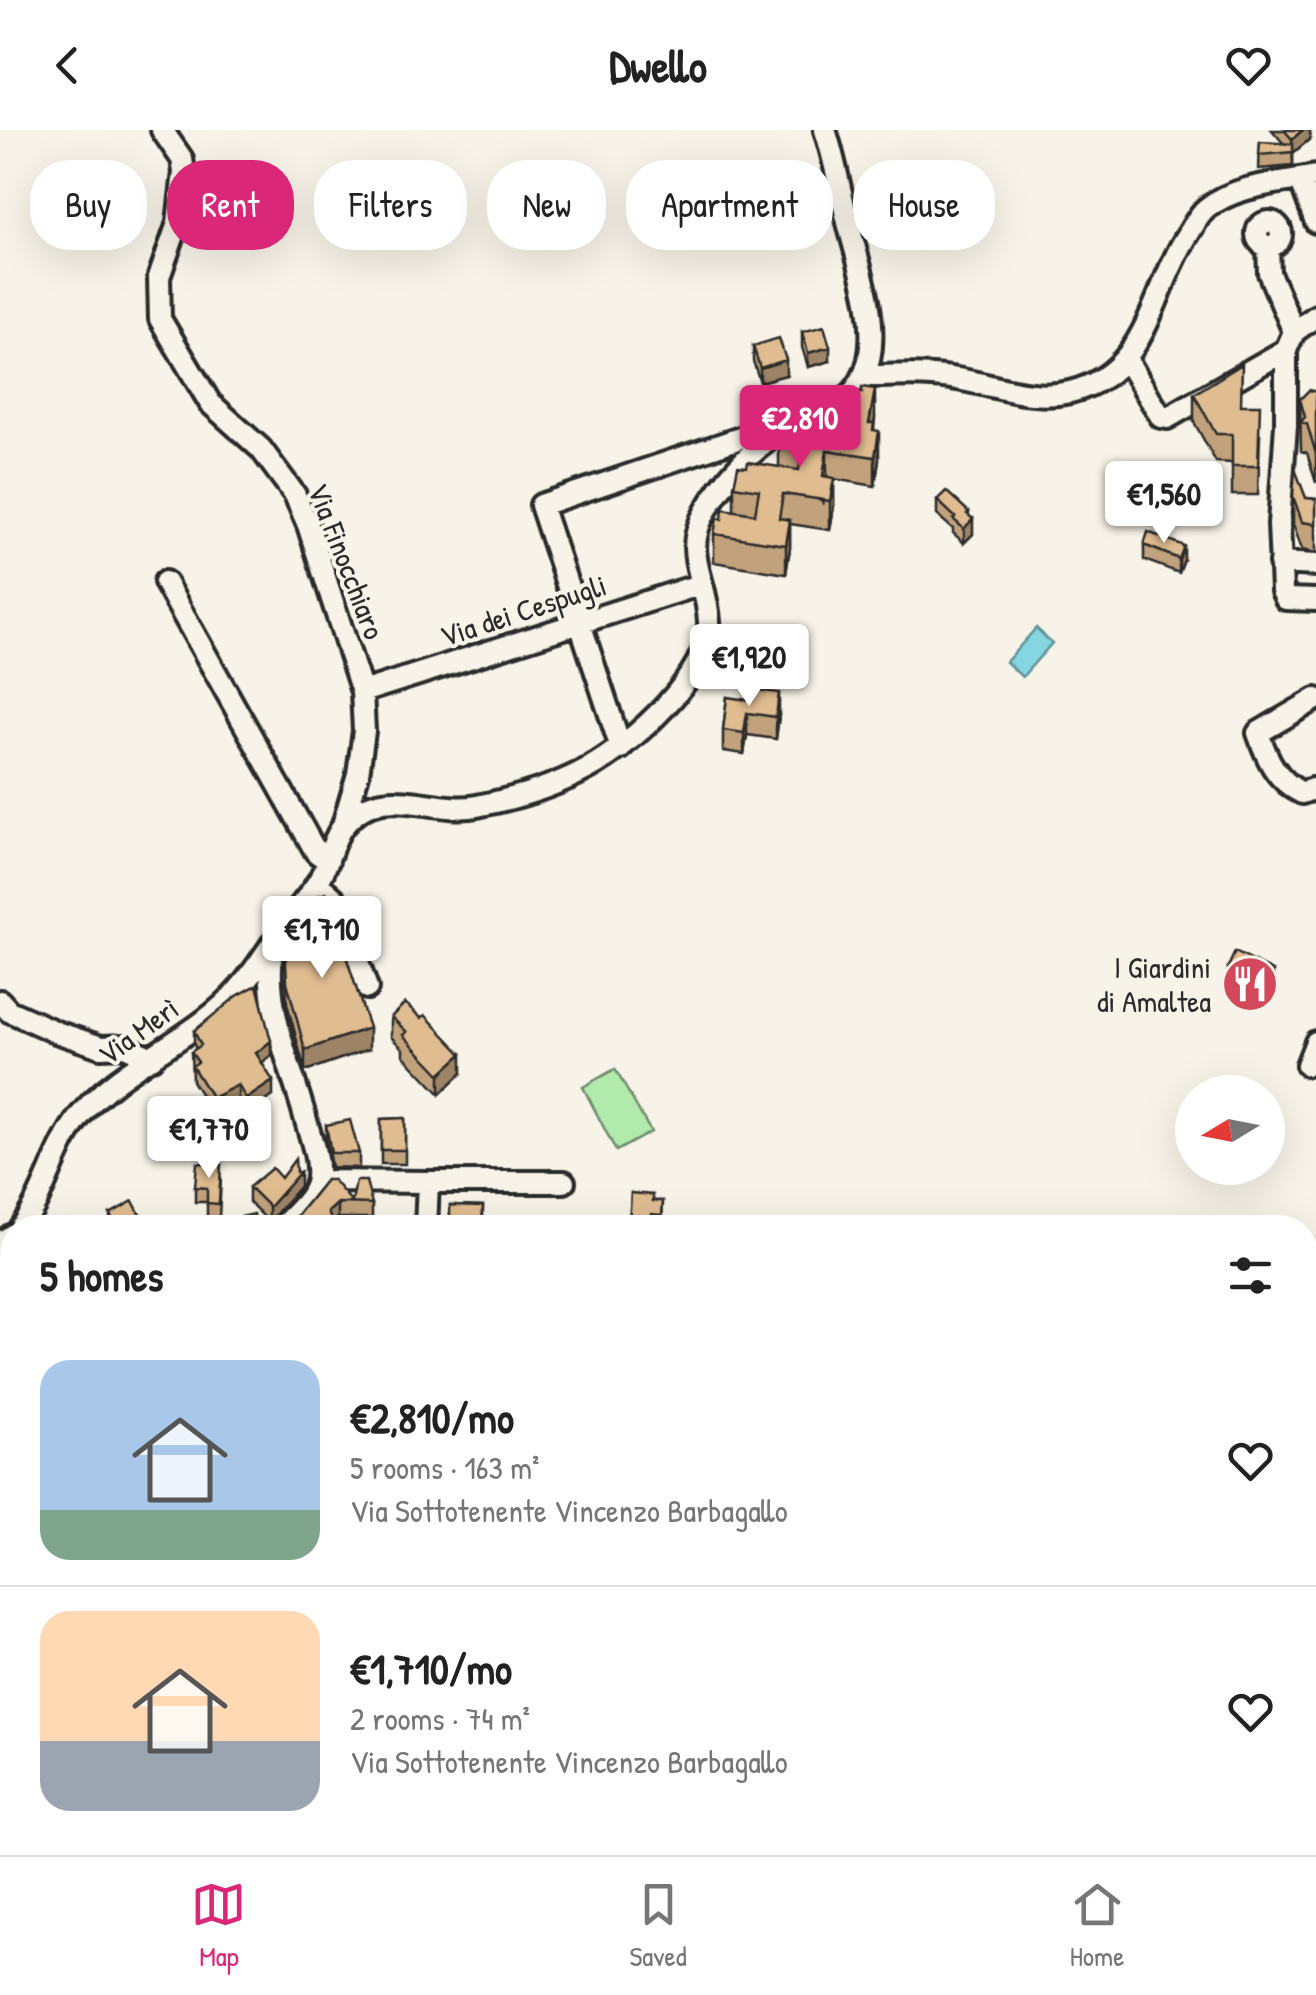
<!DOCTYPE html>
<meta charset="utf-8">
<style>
body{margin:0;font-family:"Patrick Hand",sans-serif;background:#f6f6f6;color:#222;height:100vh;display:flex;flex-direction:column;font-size:38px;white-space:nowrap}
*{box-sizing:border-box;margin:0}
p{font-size:32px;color:#767676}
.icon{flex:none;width:55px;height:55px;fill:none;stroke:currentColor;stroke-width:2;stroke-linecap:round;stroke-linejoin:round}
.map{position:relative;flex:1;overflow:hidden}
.drawer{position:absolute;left:0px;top:1085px;width:1318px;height:640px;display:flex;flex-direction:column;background:#fff;border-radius:40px 40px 0 0;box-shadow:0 10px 40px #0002}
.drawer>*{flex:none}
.top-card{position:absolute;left:30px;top:30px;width:1258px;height:90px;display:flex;gap:20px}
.needle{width:65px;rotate:260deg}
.fabs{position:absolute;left:1175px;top:945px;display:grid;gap:20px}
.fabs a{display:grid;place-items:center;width:110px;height:110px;border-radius:50%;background:#fff;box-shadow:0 10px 40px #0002;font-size:50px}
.price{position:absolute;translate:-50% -85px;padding:0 22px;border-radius:10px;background:#fff;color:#222;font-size:32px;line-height:65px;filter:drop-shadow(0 2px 5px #0008)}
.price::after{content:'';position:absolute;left:50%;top:60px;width:30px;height:22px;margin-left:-15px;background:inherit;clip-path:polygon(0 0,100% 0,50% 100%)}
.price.current{background:#db2777;color:#fff}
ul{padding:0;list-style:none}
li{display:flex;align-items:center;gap:30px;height:250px;padding:0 40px}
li+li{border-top:2px solid #e0e0e0}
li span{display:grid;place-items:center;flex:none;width:280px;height:200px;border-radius:30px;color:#555}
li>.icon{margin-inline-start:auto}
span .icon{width:120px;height:120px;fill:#fffc;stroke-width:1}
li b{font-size:42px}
h2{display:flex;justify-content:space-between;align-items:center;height:120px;padding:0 40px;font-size:42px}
.chip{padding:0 35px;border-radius:40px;background:#fff;box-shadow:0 10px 40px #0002;font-size:35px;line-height:90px}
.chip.current{background:#db2777;color:#fff}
header{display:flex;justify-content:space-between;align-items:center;height:130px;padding:0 40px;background:#fff;font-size:45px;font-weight:700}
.tab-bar{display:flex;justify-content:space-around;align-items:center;height:140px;border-top:2px solid #e0e0e0;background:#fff;font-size:28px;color:#767676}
.tab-bar a{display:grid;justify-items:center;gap:5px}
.tab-bar .current{color:#db2777}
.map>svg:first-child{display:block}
.green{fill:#b2e9ac;stroke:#6e8a6c;stroke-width:2.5}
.water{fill:#85d6e0;stroke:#619298;stroke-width:2.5}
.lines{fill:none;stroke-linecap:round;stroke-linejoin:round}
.minor-casing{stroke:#2b2b2b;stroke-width:28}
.minor{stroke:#f7f3e8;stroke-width:20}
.wall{fill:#c1a27d;stroke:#2b2b2b;stroke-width:2.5}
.shaded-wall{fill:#9d8466;stroke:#2b2b2b;stroke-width:2.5}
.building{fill:#e0bc91;stroke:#2b2b2b;stroke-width:2.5}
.labels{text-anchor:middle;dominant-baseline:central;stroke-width:8;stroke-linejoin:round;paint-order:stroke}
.street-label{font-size:30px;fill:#2b2b2b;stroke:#f7f3e8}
.poi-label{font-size:30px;fill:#2b2b2b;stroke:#f7f3e8;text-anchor:end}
</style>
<header><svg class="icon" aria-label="back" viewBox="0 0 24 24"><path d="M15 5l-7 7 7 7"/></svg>Dwello<svg class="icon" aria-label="heart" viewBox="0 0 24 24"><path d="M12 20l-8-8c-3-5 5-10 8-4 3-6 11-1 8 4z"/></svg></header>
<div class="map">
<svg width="1316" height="1725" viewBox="0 0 1316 1725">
<rect width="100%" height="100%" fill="#f7f3e8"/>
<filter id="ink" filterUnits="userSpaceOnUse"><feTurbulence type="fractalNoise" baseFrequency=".01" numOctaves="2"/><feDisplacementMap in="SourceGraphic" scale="20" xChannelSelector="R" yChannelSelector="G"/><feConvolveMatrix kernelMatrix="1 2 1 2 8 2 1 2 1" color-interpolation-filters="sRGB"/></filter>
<g filter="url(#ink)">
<path class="green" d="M 615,939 L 651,1002 L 616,1021 L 583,957 Z"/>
<path class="water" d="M 1036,498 L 1052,513 L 1022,547 L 1006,532 Z"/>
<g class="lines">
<g class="minor-casing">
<path id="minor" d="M 162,0 L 182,29 L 184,42 L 178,93 L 159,147 L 160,189 L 210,273 L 261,319 L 295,365 L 308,395 L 362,562 L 364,601 L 358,644 L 343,695
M 1300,49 L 1316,92
M1257 104a12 12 0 1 1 24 0a12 12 0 1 1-24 0Z
M 1268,116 L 1269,143 L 1294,202
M 1316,186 L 1294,202 L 1286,220 L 1286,295 L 1279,394 L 1282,461 L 1286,469 L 1316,470
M 1127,230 L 1161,287 L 1167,288 L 1286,220
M 865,246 C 895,246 927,243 957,249 C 995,255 1031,271 1070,262 C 1150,242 1150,162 1189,103 C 1194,95 1199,84 1207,78 C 1236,55 1280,53 1316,46
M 1280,433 L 1316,435
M 165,452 L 316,722 L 328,731
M 362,562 L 702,454
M 1316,569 L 1258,603 C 1267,629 1277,651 1302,663 L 1312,659 L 1316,661
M 621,618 L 541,375 L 758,302 L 774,306
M 317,753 L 335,769 L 367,858
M 274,814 C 261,870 290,933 305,987 C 310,1006 319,1028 317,1048 C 315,1068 294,1084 281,1098
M 0,871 L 9,881 L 56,902 L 101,917 L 125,916 L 152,928
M 1307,935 L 1316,912
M 317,1051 L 428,1052 L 426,1098
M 428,1052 L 564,1052
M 20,1098 C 46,1064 54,1020 79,987 C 116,938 197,908 239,859 C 256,840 269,817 285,796 C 295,781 309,767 318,752 C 329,735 331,710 344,695 C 381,649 432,685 477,676 C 513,669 556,656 589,638 C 631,615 712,543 709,492 C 707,447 680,423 707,379 C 724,350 748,324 776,304 C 814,278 856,284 869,230 C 879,184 856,129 846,84 C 839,56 834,27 825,0
M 0,1114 L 12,1105
M 0,1203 L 12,1200
M 1305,1276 L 1316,1274
M 1305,1534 L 1316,1539
M 94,1712 L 98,1725
M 250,1712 L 250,1721"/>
</g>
<use href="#minor" class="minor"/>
</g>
<path class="wall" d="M 1272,0 L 1310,0 L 1310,9 L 1293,23 L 1293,36 L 1259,39 L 1260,12 L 1284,14 Z
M 802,202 L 830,231 L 808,237 L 802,217 Z
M 753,216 L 786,245 L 760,252 L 753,231 Z
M 1316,262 L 1316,353 L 1307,323 L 1301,321 L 1300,269 Z
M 1194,264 L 1260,304 L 1258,365 L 1232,365 L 1232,333 L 1216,332 L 1194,292 Z
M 875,288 L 874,301 L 879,330 L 875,356 L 834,349 L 834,376 L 830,400 L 790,394 L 790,418 L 786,444 L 714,432 L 714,404 L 734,381 L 734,356 L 747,337 L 779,337 L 779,311 Z
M 1293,366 L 1316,369 L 1316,423 L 1302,420 L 1293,394 Z
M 937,370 L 969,386 L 973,404 L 964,413 L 953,403 L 953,399 L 937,385 Z
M 1144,415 L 1184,430 L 1179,443 L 1144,430 Z
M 727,567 L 779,585 L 776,609 L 747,605 L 744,624 L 723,621 L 723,600 Z
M 308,769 L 369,919 L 305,941 L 287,873 L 285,815 L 311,800 L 308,790 Z
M 1228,837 L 1273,855 L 1266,870 L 1228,852 Z
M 391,887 L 421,888 L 462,943 L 440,964 L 403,925 L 403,919 L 391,907 Z
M 194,901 L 271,925 L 262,933 L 273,966 L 246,983 L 238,969 L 212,982 L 192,951 L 191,922 L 196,919 L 194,915 Z
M 405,988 L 405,1034 L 381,1034 L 381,989 Z
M 326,995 L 359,1023 L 359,1038 L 331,1037 L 326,1009 Z
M 296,1042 L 300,1056 L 269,1092 L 249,1072 L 249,1057 Z
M 221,1048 L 219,1088 L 207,1088 L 207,1072 L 195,1072 L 195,1057 Z
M 326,1050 L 352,1072 L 372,1074 L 372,1088 L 338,1088 L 332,1093 L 334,1098 L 293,1098 L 293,1091 Z
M 631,1063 L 653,1071 L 663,1071 L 662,1098 L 629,1098 Z
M 450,1075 L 483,1076 L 483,1098 L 450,1098 Z
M 110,1084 L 147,1098 L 110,1098 Z
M 12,1452 L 12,1552 L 0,1552 L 0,1457 Z
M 7,1697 L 35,1715 L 66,1725 L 9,1725 L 7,1719 Z"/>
<path class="shaded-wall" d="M 1303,0 L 1310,0 L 1310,9 L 1293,23 L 1293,36 L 1292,9 Z
M 830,217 L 830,231 L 808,237 L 808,223 Z
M 786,230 L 786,245 L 760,252 L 760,238 Z
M 875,259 L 875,288 L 869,321 L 869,293 Z
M 879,301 L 879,330 L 875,356 L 875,327 Z
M 827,320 L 827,348 L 823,375 L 823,346 Z
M 834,348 L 834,376 L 830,400 L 830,371 Z
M 969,382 L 969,393 L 973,389 L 973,404 L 964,413 L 964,399 L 967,384 Z
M 790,390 L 790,418 L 786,444 L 786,415 Z
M 1184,416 L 1184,430 L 1179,443 L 1179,429 Z
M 779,563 L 779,585 L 776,609 L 776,587 Z
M 747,583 L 747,605 L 744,624 L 744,603 Z
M 1273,841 L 1273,855 L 1266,870 L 1266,856 Z
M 369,898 L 369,919 L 305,941 L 305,920 Z
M 271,911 L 271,925 L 256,938 L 256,923 Z
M 462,924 L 462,943 L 440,964 L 440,944 Z
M 273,951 L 273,966 L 246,983 L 246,969 Z
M 238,955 L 238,969 L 212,982 L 212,968 Z
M 300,1042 L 300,1056 L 269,1092 L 269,1077 Z
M 338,1073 L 338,1088 L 328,1097 L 328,1082 Z
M 8,1172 L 8,1187 L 0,1189 L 0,1174 Z
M 12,1427 L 12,1448 L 0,1451 L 0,1430 Z"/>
<path class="building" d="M 1284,0 L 1303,0 L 1292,9 Z
M 1260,12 L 1293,14 L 1293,22 L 1259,25 Z
M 824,196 L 830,217 L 808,223 L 802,202 Z
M 779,208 L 786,230 L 760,238 L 753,216 Z
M 1242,234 L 1241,275 L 1260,275 L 1258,336 L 1232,336 L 1232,304 L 1216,304 L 1194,264 Z
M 862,257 L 875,259 L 869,293 L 874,293 L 873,300 L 879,301 L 875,327 L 827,320 L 823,346 L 834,348 L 830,371 L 783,364 L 779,388 L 790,390 L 786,415 L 714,404 L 717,388 L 722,389 L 723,379 L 755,384 L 759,360 L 734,356 L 738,336 L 747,337 L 748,332 L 799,340 L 803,315 L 779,311 L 782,292 L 791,293 L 792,288 L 844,296 L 849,260 L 862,262 Z
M 1309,260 L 1316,262 L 1316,324 L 1307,294 L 1301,292 L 1305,287 L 1300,269 Z
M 1295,339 L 1306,368 L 1316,369 L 1316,394 L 1302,392 L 1293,366 Z
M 946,361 L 969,382 L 967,384 L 973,389 L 964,399 L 953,389 L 955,387 L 937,370 Z
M 1148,402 L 1184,416 L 1179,429 L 1144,415 Z
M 750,559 L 779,563 L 776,587 L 747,583 L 744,603 L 723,600 L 727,567 L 748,570 Z
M 326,763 L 369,898 L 305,920 L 287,852 L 285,815 L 286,807 L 317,799 L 308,769 Z
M 1235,822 L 1273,841 L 1266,856 L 1228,837 Z
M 257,855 L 271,911 L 256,923 L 273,951 L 246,969 L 238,955 L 212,968 L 192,936 L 198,932 L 191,922 L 201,915 L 194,901 L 237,866 Z
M 405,873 L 421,888 L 425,885 L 462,924 L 440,944 L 403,905 L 407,902 L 391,887 Z
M 405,988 L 405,1020 L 381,1020 L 381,989 Z
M 350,990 L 359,1023 L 331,1023 L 326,995 Z
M 295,1029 L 296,1042 L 300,1042 L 269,1077 L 249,1057 L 272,1038 L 281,1048 Z
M 197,1033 L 221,1034 L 219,1074 L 207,1073 L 207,1058 L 195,1057 Z
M 326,1050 L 333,1050 L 352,1072 L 356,1051 L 366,1051 L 372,1074 L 338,1073 L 328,1082 L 334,1098 L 299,1098 L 293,1091 Z
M 631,1063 L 653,1065 L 653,1071 L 663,1071 L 662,1085 L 652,1084 L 651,1096 L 629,1095 Z
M 133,1071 L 147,1098 L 117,1098 L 110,1084 Z
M 450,1075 L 483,1076 L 482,1096 L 450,1095 Z
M 254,1084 L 256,1098 L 216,1098 L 215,1093 Z
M 4,1141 L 8,1172 L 0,1174 L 0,1142 Z
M 0,1359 L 12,1388 L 12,1427 L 0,1430 Z
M 12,1452 L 12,1531 L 0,1531 L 0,1499 L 3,1498 L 0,1489 L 0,1457 Z
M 12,1696 L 12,1712 L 34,1712 L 35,1715 L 66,1717 L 66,1725 L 15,1725 L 7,1697 Z"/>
</g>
<defs>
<g id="restaurant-disc" transform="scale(2.875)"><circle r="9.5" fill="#d1495b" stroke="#f7f3e8"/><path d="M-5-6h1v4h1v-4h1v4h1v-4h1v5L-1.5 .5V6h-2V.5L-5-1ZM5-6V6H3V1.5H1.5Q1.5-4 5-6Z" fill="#fff"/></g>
</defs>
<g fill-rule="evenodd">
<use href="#restaurant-disc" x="1250" y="854"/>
</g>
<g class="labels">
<g class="street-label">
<text transform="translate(347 431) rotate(69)">Via Finocchiaro</text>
<text transform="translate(523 480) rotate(-18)">Via dei Cespugli</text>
<text transform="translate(138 901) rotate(-36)">Via Merì</text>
</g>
<g class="poi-label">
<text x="1211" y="837">I Giardini<tspan x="1211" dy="34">di Amaltea</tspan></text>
</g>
</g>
</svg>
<div class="fabs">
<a><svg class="needle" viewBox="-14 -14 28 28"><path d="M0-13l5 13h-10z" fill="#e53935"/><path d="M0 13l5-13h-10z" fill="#767676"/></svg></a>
</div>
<b class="price current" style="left:800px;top:340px">€2,810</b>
<b class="price" style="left:1164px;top:416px">€1,560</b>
<b class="price" style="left:749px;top:579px">€1,920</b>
<b class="price" style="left:322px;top:851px">€1,710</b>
<b class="price" style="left:209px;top:1051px">€1,770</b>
<div class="top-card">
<a class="chip">Buy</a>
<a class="chip current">Rent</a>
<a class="chip">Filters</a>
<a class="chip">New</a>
<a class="chip">Apartment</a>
<a class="chip">House</a>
</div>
<section class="drawer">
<h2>5 homes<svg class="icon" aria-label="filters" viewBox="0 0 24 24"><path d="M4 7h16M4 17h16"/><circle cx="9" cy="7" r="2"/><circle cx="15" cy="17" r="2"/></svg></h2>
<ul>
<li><span style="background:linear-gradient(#a9c7e8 75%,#7fa58c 0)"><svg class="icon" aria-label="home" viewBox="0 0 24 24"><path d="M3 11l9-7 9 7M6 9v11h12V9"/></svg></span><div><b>€2,810/mo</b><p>5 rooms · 163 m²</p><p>Via Sottotenente Vincenzo Barbagallo</p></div><svg class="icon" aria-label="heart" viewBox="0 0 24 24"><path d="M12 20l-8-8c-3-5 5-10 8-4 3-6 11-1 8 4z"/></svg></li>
<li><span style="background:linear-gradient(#ffd9b3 65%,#9aa5b1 0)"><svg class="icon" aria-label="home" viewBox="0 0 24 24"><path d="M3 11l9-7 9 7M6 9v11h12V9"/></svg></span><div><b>€1,710/mo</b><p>2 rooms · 74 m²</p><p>Via Sottotenente Vincenzo Barbagallo</p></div><svg class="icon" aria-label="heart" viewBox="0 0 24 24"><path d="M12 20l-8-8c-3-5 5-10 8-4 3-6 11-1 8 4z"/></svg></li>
</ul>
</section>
</div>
<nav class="tab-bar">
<a class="current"><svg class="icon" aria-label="map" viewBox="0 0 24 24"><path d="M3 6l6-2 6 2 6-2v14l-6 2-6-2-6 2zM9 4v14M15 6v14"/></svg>Map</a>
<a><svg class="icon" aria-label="saved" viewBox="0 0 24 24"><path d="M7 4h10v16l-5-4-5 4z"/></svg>Saved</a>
<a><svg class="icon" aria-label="home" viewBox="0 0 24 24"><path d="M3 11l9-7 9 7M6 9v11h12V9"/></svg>Home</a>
</nav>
